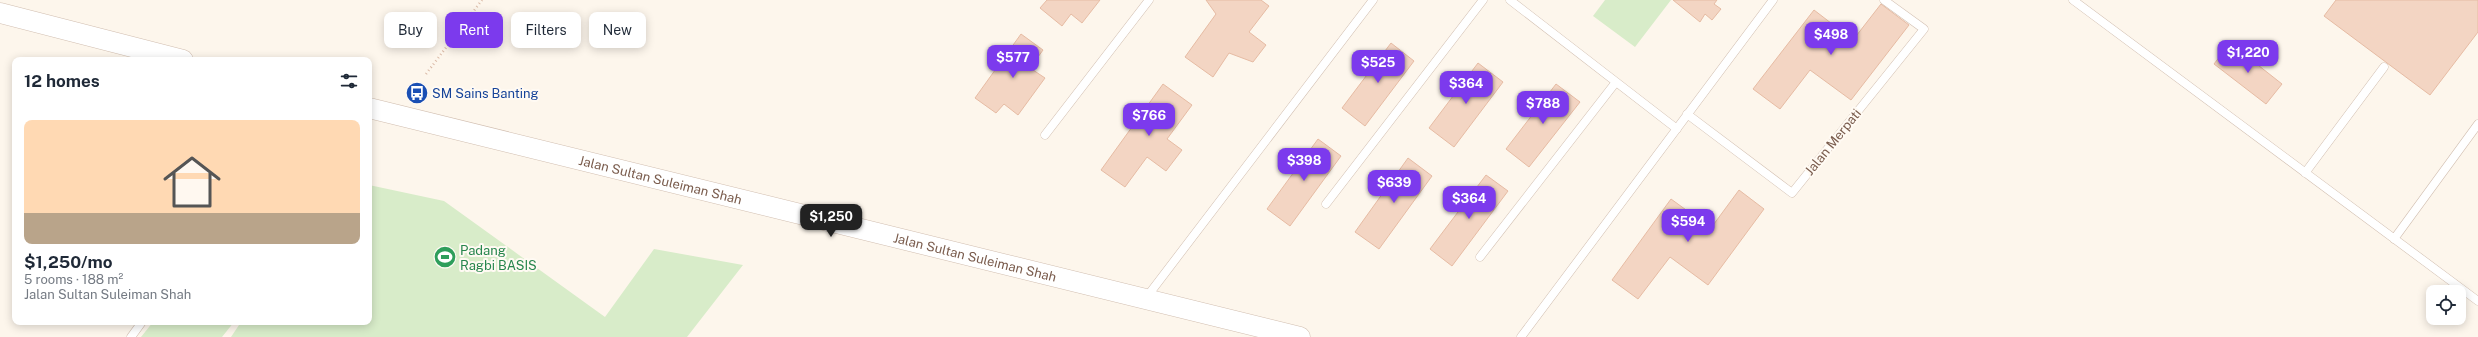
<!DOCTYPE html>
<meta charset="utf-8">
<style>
body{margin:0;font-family:"Public Sans",sans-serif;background:#f2f2f3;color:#1f2937;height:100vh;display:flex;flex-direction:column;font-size:15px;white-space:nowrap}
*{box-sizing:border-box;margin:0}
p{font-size:13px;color:#747a83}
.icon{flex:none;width:22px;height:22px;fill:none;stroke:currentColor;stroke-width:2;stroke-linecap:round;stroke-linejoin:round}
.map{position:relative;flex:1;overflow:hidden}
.side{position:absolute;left:12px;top:57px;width:360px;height:268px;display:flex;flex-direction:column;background:#fff;border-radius:8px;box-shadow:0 2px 10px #0003}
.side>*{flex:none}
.guide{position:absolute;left:384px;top:12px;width:380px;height:36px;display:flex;gap:8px}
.buttons{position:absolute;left:2426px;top:285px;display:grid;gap:8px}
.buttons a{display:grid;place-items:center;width:40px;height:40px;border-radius:8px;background:#fff;box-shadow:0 2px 10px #0003;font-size:20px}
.price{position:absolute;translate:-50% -34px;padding:0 9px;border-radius:8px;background:#7c3aed;color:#fff;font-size:13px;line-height:26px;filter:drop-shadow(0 1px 2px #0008)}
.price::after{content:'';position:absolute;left:50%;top:24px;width:12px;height:9px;margin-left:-6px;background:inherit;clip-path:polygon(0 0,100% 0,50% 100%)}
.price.current{background:#222;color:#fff}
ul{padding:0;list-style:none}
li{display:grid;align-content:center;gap:8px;height:212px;padding:0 12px}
li span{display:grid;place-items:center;height:124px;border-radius:8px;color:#555}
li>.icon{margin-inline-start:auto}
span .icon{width:72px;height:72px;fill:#fffc;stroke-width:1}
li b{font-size:17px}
h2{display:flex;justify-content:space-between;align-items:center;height:48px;padding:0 12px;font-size:17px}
.chip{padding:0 14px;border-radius:8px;background:#fff;box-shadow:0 2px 10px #0003;font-size:14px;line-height:36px}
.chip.current{background:#7c3aed;color:#fff}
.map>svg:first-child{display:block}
.green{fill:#d8ecc9}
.building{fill:#f3d5c3;stroke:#e6bba3}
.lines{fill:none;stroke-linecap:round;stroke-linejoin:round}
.service-casing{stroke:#d1beb0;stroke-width:9}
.tertiary-casing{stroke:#d1beb0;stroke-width:21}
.path{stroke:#d9b8a5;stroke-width:2.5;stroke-dasharray:1 3;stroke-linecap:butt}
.service{stroke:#fff;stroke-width:8}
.tertiary{stroke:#fff;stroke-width:20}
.labels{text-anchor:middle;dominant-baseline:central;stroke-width:4;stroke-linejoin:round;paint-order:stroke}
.transit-label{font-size:13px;fill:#164399;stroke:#fffaf3;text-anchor:start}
.street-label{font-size:13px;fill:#7a5c4d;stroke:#fffaf3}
.leisure-label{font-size:13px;fill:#27864d;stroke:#fffaf3;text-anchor:start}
</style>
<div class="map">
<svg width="2478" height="337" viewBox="0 0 2478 337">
<rect width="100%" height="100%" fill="#fdf6ec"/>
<path class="green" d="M 1605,0 L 1671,0 L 1635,47 L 1593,16 Z
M 369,185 L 444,201 L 605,317 L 654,249 L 743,265 L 687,337 L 231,337 L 241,322 L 369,322 Z
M 153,322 L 234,322 L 222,337 L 141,337 Z"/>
<path class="building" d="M 1047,0 L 1100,0 L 1082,23 L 1071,14 L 1062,26 L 1040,8 Z
M 1206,0 L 1261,0 L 1269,6 L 1249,32 L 1266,45 L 1253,62 L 1229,53 L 1213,77 L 1185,57 L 1216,14 Z
M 1673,0 L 1717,0 L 1714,4 L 1721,9 L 1712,20 L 1705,14 L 1700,22 Z
M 2336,0 L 2478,0 L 2478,32 L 2430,95 L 2324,16 Z
M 1881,4 L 1909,25 L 1851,100 L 1810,70 L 1780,109 L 1753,89 L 1814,10 L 1853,40 Z
M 1021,34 L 1043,50 L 1030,68 L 1045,78 L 1018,115 L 1004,104 L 996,113 L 975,98 Z
M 1391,43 L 1414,61 L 1365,126 L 1342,108 Z
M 2230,43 L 2282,84 L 2266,104 L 2214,64 Z
M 1478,63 L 1503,82 L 1454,147 L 1429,128 Z
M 1163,84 L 1192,105 L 1167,139 L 1182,150 L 1166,171 L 1147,157 L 1125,187 L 1101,170 Z
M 1556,84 L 1580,102 L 1529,167 L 1506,149 Z
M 1318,139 L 1341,156 L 1290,226 L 1267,209 Z
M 1408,158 L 1432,176 L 1379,249 L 1355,232 Z
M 1486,175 L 1508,191 L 1452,266 L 1430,249 Z
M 1739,190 L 1764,209 L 1708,285 L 1670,257 L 1638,299 L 1612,280 L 1671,199 L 1711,228 Z"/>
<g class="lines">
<g class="service-casing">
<path id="service" d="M 1510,0 L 1677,129
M 2073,0 L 2478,301
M 1687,114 L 1792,193 L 1924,29 L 1884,0
M 1045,135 L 1149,0
M 2305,173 L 2384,67
M 1326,204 L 1483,0
M 2394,239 L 2478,124
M 1480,257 L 1616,82
M 1146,298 L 1373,0
M 131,337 L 142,322
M 1521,337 L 1773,0"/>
</g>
<g class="tertiary-casing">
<g id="tertiary">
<path d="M 0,13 L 183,60"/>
<path id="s1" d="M 369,108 L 1300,337"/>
</g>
</g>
<path class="path" d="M 426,74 L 482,0"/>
<use href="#service" class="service"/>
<use href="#tertiary" class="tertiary"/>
</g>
<defs>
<g id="bus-disc" transform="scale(1.15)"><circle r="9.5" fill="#1a4fb4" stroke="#fffaf3"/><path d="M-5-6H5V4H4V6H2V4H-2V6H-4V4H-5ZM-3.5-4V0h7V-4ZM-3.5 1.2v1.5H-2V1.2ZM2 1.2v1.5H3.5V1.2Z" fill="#fff"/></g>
<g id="stadium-disc" transform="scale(1.15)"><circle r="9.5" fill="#2e9e5b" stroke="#fffaf3"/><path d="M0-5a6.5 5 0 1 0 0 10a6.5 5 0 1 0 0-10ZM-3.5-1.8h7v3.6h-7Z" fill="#fff"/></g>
</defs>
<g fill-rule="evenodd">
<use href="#bus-disc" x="417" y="93"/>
<use href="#stadium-disc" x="445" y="257"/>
</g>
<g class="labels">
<g class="transit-label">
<text x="432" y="93">SM Sains Banting</text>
</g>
<g class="street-label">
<text transform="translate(1833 142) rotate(-51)">Jalan Merpati</text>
<text stroke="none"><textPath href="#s1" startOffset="300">Jalan Sultan Suleiman Shah</textPath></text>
<text stroke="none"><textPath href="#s1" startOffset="624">Jalan Sultan Suleiman Shah</textPath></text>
</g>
<g class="leisure-label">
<text x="460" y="250">Padang<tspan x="460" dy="15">Ragbi BASIS</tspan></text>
</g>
</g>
</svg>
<div class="buttons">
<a><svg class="icon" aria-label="locate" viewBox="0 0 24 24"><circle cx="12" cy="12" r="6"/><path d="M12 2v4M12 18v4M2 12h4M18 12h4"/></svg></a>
</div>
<b class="price" style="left:1831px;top:56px">$498</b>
<b class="price" style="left:2248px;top:74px">$1,220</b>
<b class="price" style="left:1013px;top:79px">$577</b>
<b class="price" style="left:1378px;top:84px">$525</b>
<b class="price" style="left:1466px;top:105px">$364</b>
<b class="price" style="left:1543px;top:125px">$788</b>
<b class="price" style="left:1149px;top:137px">$766</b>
<b class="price" style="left:1304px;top:182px">$398</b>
<b class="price" style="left:1394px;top:204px">$639</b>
<b class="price" style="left:1469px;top:220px">$364</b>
<b class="price current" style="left:831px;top:238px">$1,250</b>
<b class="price" style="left:1688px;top:243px">$594</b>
<div class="guide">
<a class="chip">Buy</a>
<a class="chip current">Rent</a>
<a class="chip">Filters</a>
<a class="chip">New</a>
</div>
<section class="side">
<h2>12 homes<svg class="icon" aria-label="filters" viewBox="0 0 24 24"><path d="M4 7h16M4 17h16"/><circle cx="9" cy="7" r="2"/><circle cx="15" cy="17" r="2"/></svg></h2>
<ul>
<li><span style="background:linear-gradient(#ffd9b3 75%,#b9a48a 0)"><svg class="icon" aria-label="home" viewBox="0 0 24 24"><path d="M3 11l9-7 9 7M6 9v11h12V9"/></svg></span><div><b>$1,250/mo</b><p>5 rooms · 188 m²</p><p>Jalan Sultan Suleiman Shah</p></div></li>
</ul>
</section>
</div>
